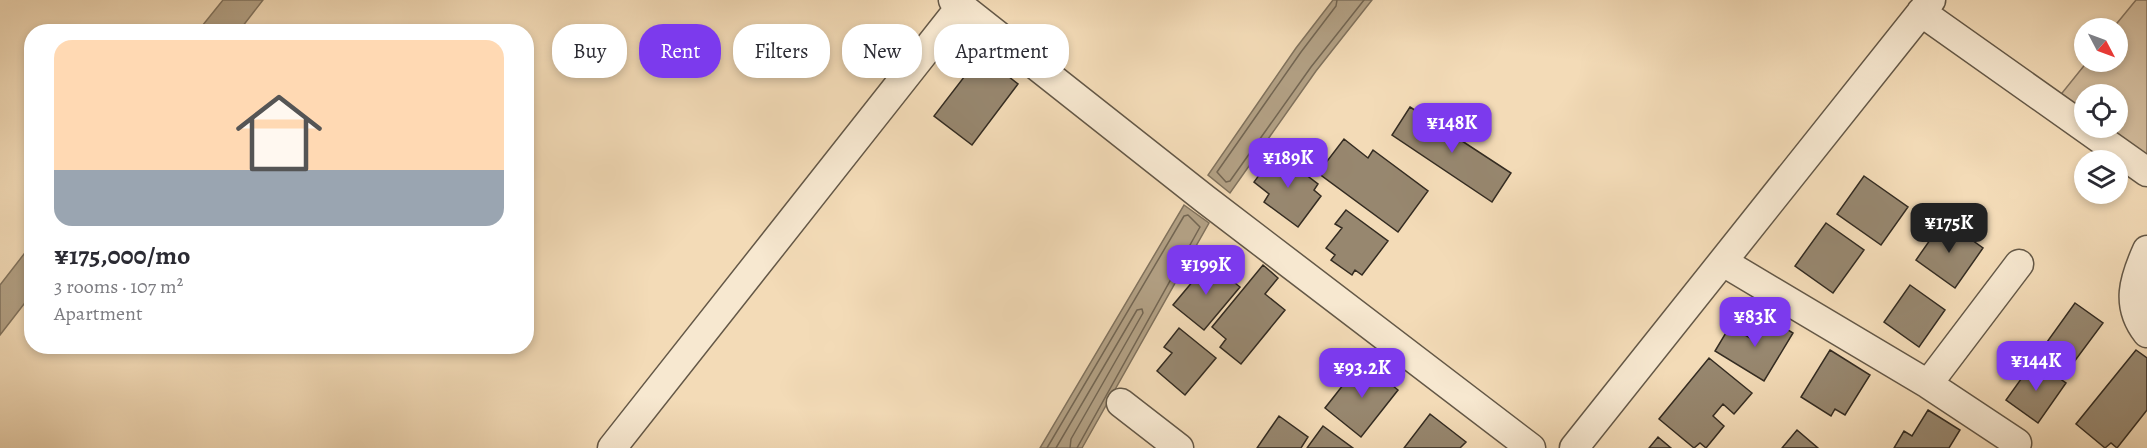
<!DOCTYPE html>
<meta charset="utf-8">
<style>
body{margin:0;font-family:Alegreya,serif;background:#f2f2f3;color:#2b2b33;height:100vh;display:flex;flex-direction:column;font-size:22px;white-space:nowrap}
*{box-sizing:border-box;margin:0}
p{font-size:20px;color:#7c7c81}
.icon{flex:none;width:33px;height:33px;fill:none;stroke:currentColor;stroke-width:2;stroke-linecap:round;stroke-linejoin:round}
.map{position:relative;flex:1;overflow:hidden}
.panel{position:absolute;left:24px;top:24px;width:510px;height:330px;display:flex;flex-direction:column;background:#fff;border-radius:24px;box-shadow:0 3px 9px #0003}
.panel>*{flex:none}
.hud{position:absolute;left:552px;top:24px;width:570px;height:54px;display:flex;gap:12px}
.needle{width:39px;rotate:131deg}
.controls{position:absolute;left:2074px;top:18px;display:grid;gap:12px}
.controls a{display:grid;place-items:center;width:54px;height:54px;border-radius:50%;background:#fff;box-shadow:0 3px 9px #0003;font-size:30px}
.price{position:absolute;translate:-50% -51px;padding:0 14px;border-radius:12px;background:#7c3aed;color:#fff;font-size:20px;line-height:39px;filter:drop-shadow(0 2px 3px #0008)}
.price::after{content:'';position:absolute;left:50%;top:36px;width:18px;height:14px;margin-left:-9px;background:inherit;clip-path:polygon(0 0,100% 0,50% 100%)}
.price.selected{background:#222;color:#fff}
ul{padding:0;list-style:none}
li{display:grid;align-content:center;gap:12px;height:318px;padding:0 30px}
li+li{border-top:2px solid #e1e1e2}
li span{display:grid;place-items:center;height:186px;border-radius:18px;color:#555}
li>.icon{margin-inline-start:auto}
span .icon{width:108px;height:108px;fill:#fffc;stroke-width:1}
li b{font-size:26px}
.tag{padding:0 21px;border-radius:24px;background:#fff;box-shadow:0 3px 9px #0003;font-size:21px;line-height:54px}
.tag.selected{background:#7c3aed;color:#fff}
.map>svg:first-child{display:block}
.green{fill:#d3bd9e;stroke:#847460;stroke-width:1.5}
.water{fill:#b2a084;stroke:#80725d;stroke-width:1.5}
.lines{fill:none;stroke-linecap:round;stroke-linejoin:round}
.shore{stroke:#736653;stroke-width:1.5}
.building{fill:#97876f;stroke:#342c22;stroke-width:1.5}
.street-casing{stroke:#645847;stroke-width:31}
.street{stroke:#f7e8d0;stroke-width:28}
</style>
<div class="map">
<svg width="2147" height="448" viewBox="0 0 2147 448">
<rect width="100%" height="100%" fill="#f3dbb7"/>
<filter id="stains"><feTurbulence type="fractalNoise" baseFrequency=".00333" numOctaves="4"/><feColorMatrix values="0 0 0 0 .2 0 0 0 0 .09 0 0 0 0 .02 0 0 0 .5 -.17"/></filter>
<radialGradient id="worn" r=".72"><stop offset=".6" stop-color="#630" stop-opacity="0"/><stop offset="1" stop-color="#630" stop-opacity=".3"/></radialGradient>
<path class="green" d="M 2136,0 L 2147,0 L 2147,157 L 2103,128 L 2118,128 L 2118,94 L 2085,94 L 2085,116 L 2058,98 L 2087,62 L 2118,62 L 2118,28 L 2113,28 Z"/>
<path class="water" d="M 223,0 L 263,0 L 239,31 L 198,31 Z
M 1333,0 L 1372,0 L 1316,71 L 1230,193 L 1208,175 L 1296,48 Z
M 1184,205 L 1209,223 L 1082,448 L 1040,448 Z
M 31,245 L 31,295 L 0,335 L 0,285 Z"/>
<g class="lines">
<path class="shore" d="M 1337,0 L 1336,6 L 1301,52 L 1217,172 L 1226,182 L 1230,181 L 1311,67 L 1364,0
M 1047,448 L 1184,216 L 1188,215 L 1200,227 L 1077,448
M 1056,448 L 1137,310 L 1142,309 L 1143,313 L 1071,439 L 1070,448"/>
</g>
<path class="building" d="M 981,55 L 1018,84 L 972,145 L 934,116 Z
M 1410,107 L 1511,173 L 1492,202 L 1392,135 Z
M 1344,139 L 1368,158 L 1373,150 L 1428,191 L 1398,232 L 1318,173 Z
M 1276,152 L 1318,184 L 1314,190 L 1321,196 L 1298,227 L 1264,202 L 1269,194 L 1254,182 Z
M 1864,176 L 1908,207 L 1881,245 L 1837,214 Z
M 1346,210 L 1388,241 L 1362,275 L 1355,270 L 1352,275 L 1331,260 L 1335,255 L 1326,248 L 1342,228 L 1335,224 Z
M 1944,220 L 1983,248 L 1955,288 L 1916,260 Z
M 1826,223 L 1864,250 L 1833,293 L 1795,266 Z
M 1209,262 L 1240,287 L 1204,330 L 1173,305 Z
M 1263,265 L 1278,278 L 1265,294 L 1285,310 L 1241,364 L 1220,347 L 1226,339 L 1212,327 Z
M 1910,285 L 1945,310 L 1919,347 L 1884,322 Z
M 2075,303 L 2103,323 L 2074,362 L 2047,342 Z
M 1769,318 L 1793,333 L 1764,381 L 1715,351 L 1730,326 L 1755,341 Z
M 1179,328 L 1216,358 L 1185,395 L 1157,371 L 1172,353 L 1164,347 Z
M 1830,350 L 1870,375 L 1845,415 L 1835,409 L 1831,416 L 1801,397 Z
M 2136,350 L 2147,358 L 2147,410 L 2117,448 L 2111,443 L 2105,448 L 2076,424 Z
M 1709,358 L 1752,393 L 1734,414 L 1723,404 L 1713,416 L 1724,426 L 1706,448 L 1700,443 L 1694,448 L 1659,419 Z
M 1362,361 L 1398,390 L 1361,437 L 1325,408 Z
M 2034,361 L 2066,383 L 2038,423 L 2006,400 Z
M 1928,410 L 1960,430 L 1949,448 L 1894,448 L 1904,431 L 1912,436 Z
M 1430,414 L 1466,442 L 1460,448 L 1404,448 Z
M 1279,416 L 1308,437 L 1301,448 L 1257,448 Z
M 1323,426 L 1353,448 L 1307,448 Z
M 1797,430 L 1818,448 L 1782,448 Z
M 1658,437 L 1671,448 L 1649,448 Z"/>
<g class="lines">
<g class="street-casing">
<path id="street" d="M 953,0 L 1205,199 L 1531,448
M 1921,12 L 2147,172
M 2147,250 C 2134,279 2125,305 2147,333
M 1723,262 L 1928,384 L 2017,443
M 1928,384 L 2019,264
M 1121,403 L 1179,448
M 612,448 L 961,6
M 1574,448 L 1931,0"/>
</g>
<use href="#street" class="street"/>
</g>
<rect width="100%" height="100%" filter="url(#stains)"/>
<rect width="100%" height="100%" fill="url(#worn)"/>
</svg>
<div class="controls">
<a><svg class="needle" viewBox="-14 -14 28 28"><path d="M0-13l5 13h-10z" fill="#e53935"/><path d="M0 13l5-13h-10z" fill="#7c7c81"/></svg></a>
<a><svg class="icon" aria-label="locate" viewBox="0 0 24 24"><circle cx="12" cy="12" r="6"/><path d="M12 2v4M12 18v4M2 12h4M18 12h4"/></svg></a>
<a><svg class="icon" aria-label="layers" viewBox="0 0 24 24"><path d="M12 4l9 5-9 5-9-5zM3 14l9 5 9-5"/></svg></a>
</div>
<b class="price" style="left:1452px;top:154px">¥148K</b>
<b class="price" style="left:1288px;top:189px">¥189K</b>
<b class="price selected" style="left:1949px;top:254px">¥175K</b>
<b class="price" style="left:1206px;top:296px">¥199K</b>
<b class="price" style="left:1755px;top:348px">¥83K</b>
<b class="price" style="left:2036px;top:392px">¥144K</b>
<b class="price" style="left:1362px;top:399px">¥93.2K</b>
<div class="hud">
<a class="tag">Buy</a>
<a class="tag selected">Rent</a>
<a class="tag">Filters</a>
<a class="tag">New</a>
<a class="tag">Apartment</a>
</div>
<section class="panel">
<ul>
<li><span style="background:linear-gradient(#ffd9b3 70%,#9aa5b1 0)"><svg class="icon" aria-label="home" viewBox="0 0 24 24"><path d="M3 11l9-7 9 7M6 9v11h12V9"/></svg></span><div><b>¥175,000/mo</b><p>3 rooms · 107 m²</p><p>Apartment</p></div></li>
</ul>
</section>
</div>
